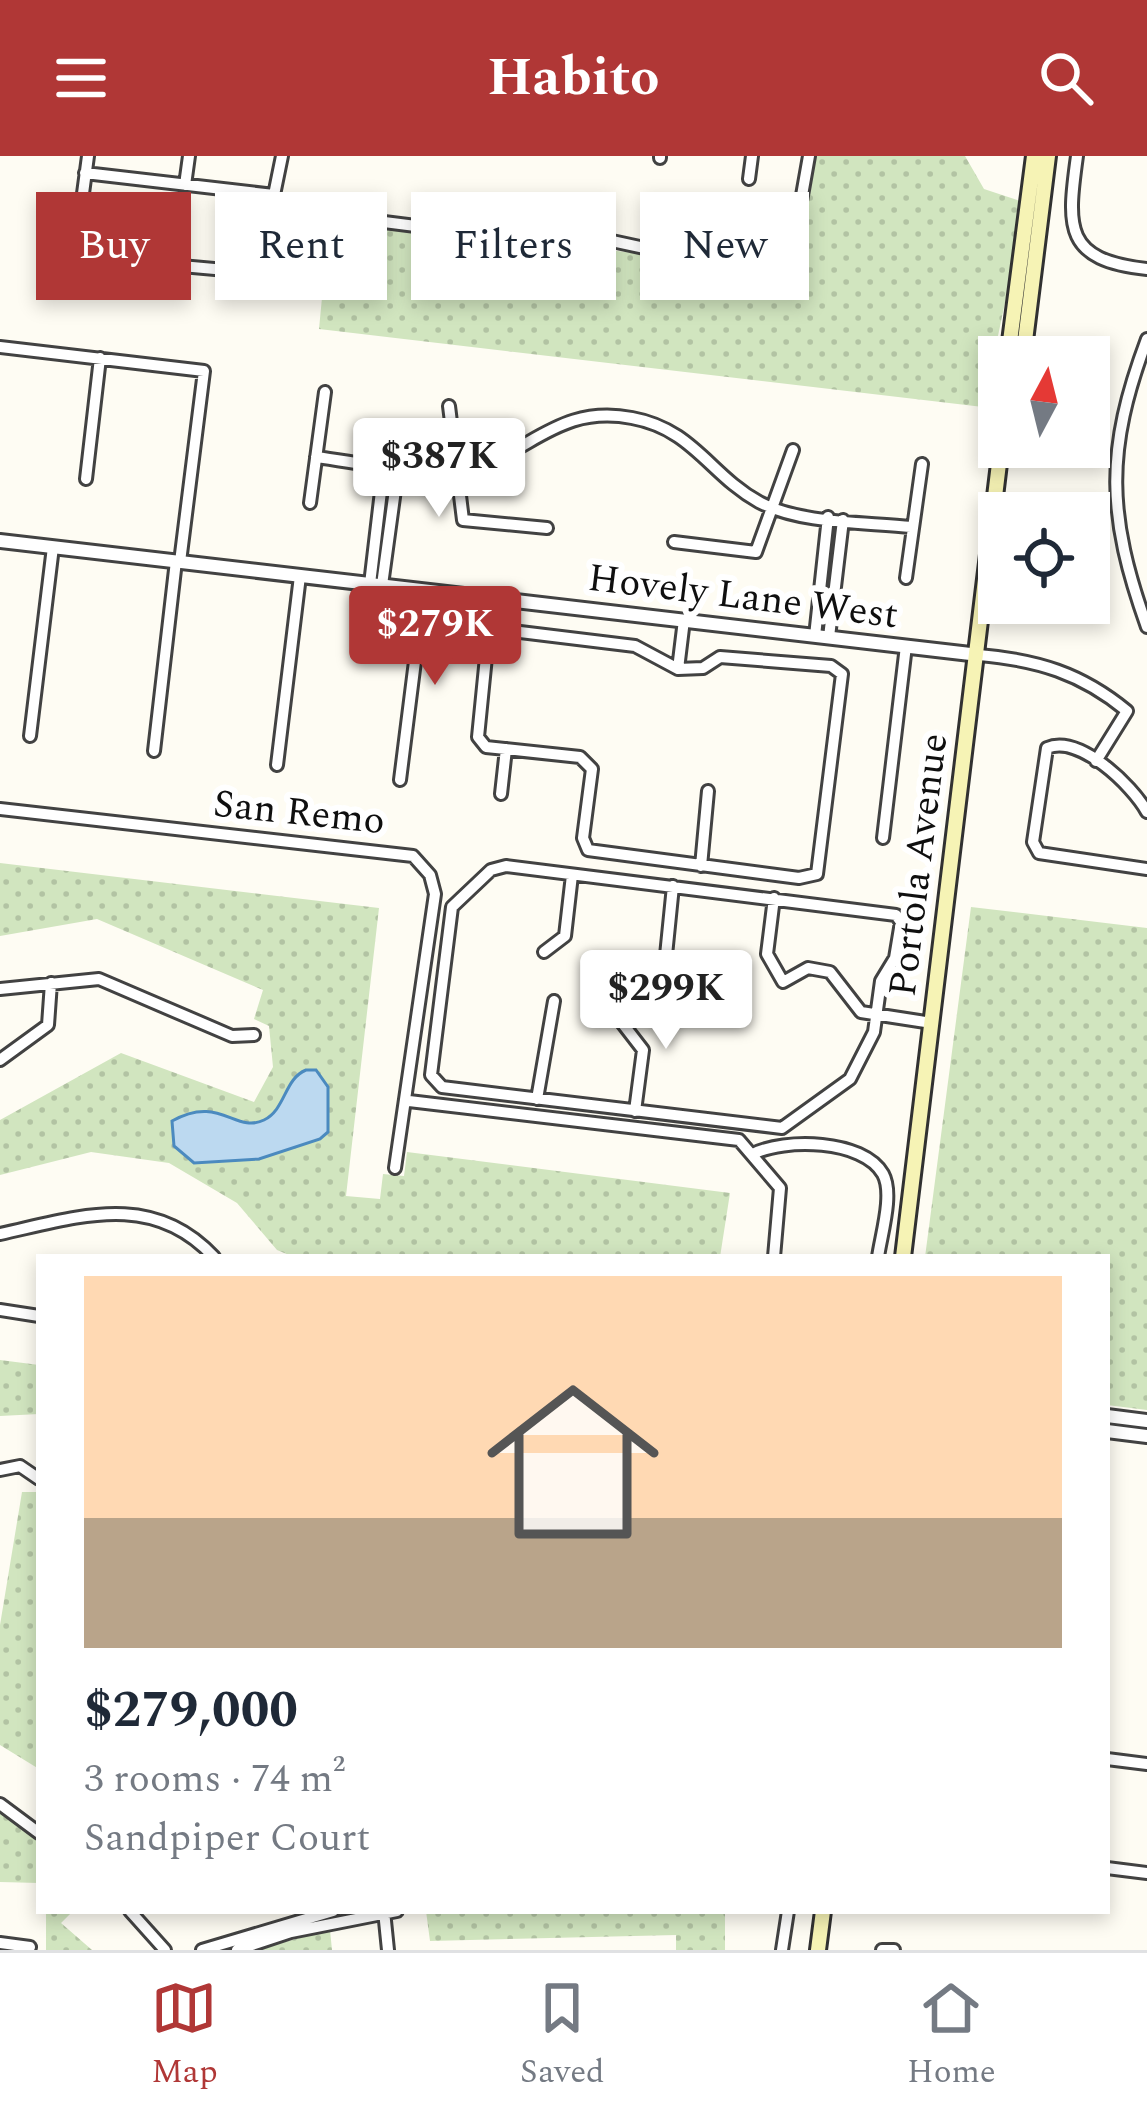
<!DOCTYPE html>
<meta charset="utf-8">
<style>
body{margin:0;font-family:Spectral,serif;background:#f6f6f7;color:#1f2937;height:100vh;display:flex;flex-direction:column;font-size:45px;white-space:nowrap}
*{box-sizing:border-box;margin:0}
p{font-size:39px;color:#747a83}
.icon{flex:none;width:66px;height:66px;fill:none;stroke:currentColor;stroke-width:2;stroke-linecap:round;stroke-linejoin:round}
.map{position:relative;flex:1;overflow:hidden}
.side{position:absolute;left:36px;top:1098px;width:1074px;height:660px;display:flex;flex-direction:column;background:#fff;border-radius:0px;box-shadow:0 6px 18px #0003}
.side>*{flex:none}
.banner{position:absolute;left:36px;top:36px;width:1077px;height:108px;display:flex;gap:24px}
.needle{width:78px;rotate:7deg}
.fabs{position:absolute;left:978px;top:180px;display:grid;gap:24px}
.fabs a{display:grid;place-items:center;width:132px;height:132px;border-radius:0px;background:#fff;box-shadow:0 6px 18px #0003;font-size:60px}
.price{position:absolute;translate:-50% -102px;padding:0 27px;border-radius:12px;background:#fff;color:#222;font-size:39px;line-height:78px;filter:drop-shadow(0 3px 6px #0008)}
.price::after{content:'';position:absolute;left:50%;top:72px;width:36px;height:27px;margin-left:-18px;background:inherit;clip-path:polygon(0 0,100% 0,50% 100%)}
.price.current{background:#b03736;color:#fff}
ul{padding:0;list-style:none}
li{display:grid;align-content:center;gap:24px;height:636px;padding:0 48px}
li span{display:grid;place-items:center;height:372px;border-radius:0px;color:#555}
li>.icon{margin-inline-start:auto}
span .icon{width:216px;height:216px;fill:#fffc;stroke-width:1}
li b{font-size:51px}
.chip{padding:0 42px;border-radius:0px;background:#fff;box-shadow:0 6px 18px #0003;font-size:42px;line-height:108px}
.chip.current{background:#b03736;color:#fff}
header{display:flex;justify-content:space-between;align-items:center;height:156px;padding:0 48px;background:#b03736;color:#fff;font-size:54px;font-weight:700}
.tabs{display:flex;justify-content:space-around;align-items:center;height:168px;border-top:3px solid #e0e1e3;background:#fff;font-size:33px;color:#747a83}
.tabs a{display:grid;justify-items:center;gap:6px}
.tabs .current{color:#b03736}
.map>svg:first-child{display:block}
.grass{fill:url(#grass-dots)}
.water{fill:#bcd9f0;stroke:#4b8abf;stroke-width:3}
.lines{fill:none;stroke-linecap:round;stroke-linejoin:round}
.minor-casing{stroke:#424242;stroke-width:16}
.tertiary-casing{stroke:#424242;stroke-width:18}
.secondary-casing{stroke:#313131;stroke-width:20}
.minor{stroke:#fff;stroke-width:10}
.tertiary{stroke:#fff;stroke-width:12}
.secondary{stroke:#f6f3b5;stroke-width:14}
.labels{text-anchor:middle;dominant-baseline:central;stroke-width:12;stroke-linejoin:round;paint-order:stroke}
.street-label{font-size:39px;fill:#0f0f0f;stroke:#fff}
</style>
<header><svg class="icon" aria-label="menu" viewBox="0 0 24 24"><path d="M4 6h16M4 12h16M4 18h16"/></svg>Habito<svg class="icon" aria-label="search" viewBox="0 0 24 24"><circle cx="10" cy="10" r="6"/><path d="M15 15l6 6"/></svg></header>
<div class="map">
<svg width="1147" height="1794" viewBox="0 0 1147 1794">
<defs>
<pattern id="grass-dots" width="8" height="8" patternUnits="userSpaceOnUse" patternTransform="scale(3)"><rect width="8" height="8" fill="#d1e5bf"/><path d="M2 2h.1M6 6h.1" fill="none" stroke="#b2c3a3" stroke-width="1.8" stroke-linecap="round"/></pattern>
</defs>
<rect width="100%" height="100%" fill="#fefcf3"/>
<path class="grass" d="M 806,0 L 965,0 L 984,33 L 1026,47 L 983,251 L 319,173 L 330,58 L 773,115 L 790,107 Z
M 0,707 L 379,752 L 346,1040 L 380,1043 L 383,1018 L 404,1020 L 407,996 L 730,1037 L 720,1101 L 294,1101 L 277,1094 L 237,1047 L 169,1007 L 91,996 L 0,1019 L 0,964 L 121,897 L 254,946 L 273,911 L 269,870 L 254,863 L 263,834 L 97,763 L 0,780 Z
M 971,751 L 1147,772 L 1147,1254 L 1107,1249 L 1107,1101 L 925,1101 Z
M 0,1204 L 39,1209 L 39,1258 L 0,1260 Z
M 22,1336 L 39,1336 L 39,1613 L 0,1589 L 0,1469 Z
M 0,1657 L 39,1686 L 39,1727 L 0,1726 Z
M 46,1755 L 73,1755 L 61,1767 L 92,1794 L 46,1794 Z
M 426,1755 L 725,1755 L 725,1794 L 676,1794 L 676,1779 L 430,1785 Z
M 330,1774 L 332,1794 L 254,1794 Z"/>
<path class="water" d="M 306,914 L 316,914 L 328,931 L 328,976 L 320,983 L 259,1003 L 194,1007 L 174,990 L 172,965 C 220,938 235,978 264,964 C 286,953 284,923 306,914 Z"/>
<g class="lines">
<g class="minor-casing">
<path id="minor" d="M 88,0 L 76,90 L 80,99 L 93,102 L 259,117 L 266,110 L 274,39
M 1077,0 C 1067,72 1064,104 1147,113
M 660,2 L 660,0
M 85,17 L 274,39 L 282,0
M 749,23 L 752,0
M 185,29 L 189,0
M 273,52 L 527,84 L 612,85 L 737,112 L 773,115 L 790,107 L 809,0
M 1147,183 C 1105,295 1107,359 1147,471
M 0,191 L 204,215 L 180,406
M 449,250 L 463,364 L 547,372
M 316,301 C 362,307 414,319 461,313 C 526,305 553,247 632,262 C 693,273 710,319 759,346 C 800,368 865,366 911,371
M 86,323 L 100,202
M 310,347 L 325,236
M 674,386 L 756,396 L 793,294
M 906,422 L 922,308
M 370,428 L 384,310
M 382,429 L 398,312
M 512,475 L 635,490 L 678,513 L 703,512 L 720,501 L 831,510 L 842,518 L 817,718 L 799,722 L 588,694 L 583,682 L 592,613 L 580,601 L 486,591 L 478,581 L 487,491 L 495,478 Z
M 815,480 L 828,361
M 829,481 L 843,364
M 979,499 C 1037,504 1081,517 1127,555 L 1096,605
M 678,513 L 684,464
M 30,580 L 53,391
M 154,595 L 176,405
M 277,609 L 300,420
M 400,624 L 424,434
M 501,638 L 506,593
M 0,653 L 413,700 L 430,719 L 435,738 L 395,1012
M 1147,656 C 1132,629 1079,578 1047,592 L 1033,686 L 1039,697 L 1147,713
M 883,682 L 906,490
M 506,710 L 896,759 L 901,766 L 895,802 L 881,825 L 874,876 L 850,923 L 782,972 L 442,931 L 431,919 L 452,751 L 491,714 Z
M 701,710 L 708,635
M 774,742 L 767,798 L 783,826 L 808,812 L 830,816 L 861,856 L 932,867
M 544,796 L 565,780 L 572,719
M 663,829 L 673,730
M 0,833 L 99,823 L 232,880 L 254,879
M 616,859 L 643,894 L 635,955
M 0,904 L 48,869 L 51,827
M 537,943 L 554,845
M 409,945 L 739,984 L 780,1032 L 774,1101
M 753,998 C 784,982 863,983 883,1018 C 894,1038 881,1079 878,1101
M 0,1078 C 78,1061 152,1034 214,1101
M 0,1154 L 39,1160
M 0,1314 L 20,1310 L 39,1323
M 1107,1603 L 1147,1608
M 0,1648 L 39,1677
M 1107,1712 L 1147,1717
M 130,1755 L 165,1794
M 384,1755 L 388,1794
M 0,1787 L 30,1791
M 202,1794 L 333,1755
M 237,1794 L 291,1776 L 397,1755
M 782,1794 L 788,1755
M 882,1794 L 894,1794"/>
</g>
<g class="tertiary-casing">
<path id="tertiary" d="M 0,385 L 979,499
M 1107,1260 L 1147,1265
M 1107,1275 L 1147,1280"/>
</g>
<g class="secondary-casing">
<path id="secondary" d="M 1008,201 L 1034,0
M 1023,201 L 1048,0
M 903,1101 L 1001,291
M 818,1794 L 823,1755"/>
</g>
<use href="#minor" class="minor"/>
<use href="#tertiary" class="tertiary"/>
<use href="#secondary" class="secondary"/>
</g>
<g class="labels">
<g class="street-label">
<text transform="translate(743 441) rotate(7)">Hovely Lane West</text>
<text transform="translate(299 657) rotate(6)">San Remo</text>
<text transform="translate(919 709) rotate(-83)">Portola Avenue</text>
</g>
</g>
</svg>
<div class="fabs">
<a><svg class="needle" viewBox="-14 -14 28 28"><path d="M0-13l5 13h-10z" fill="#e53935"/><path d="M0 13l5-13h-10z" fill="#747a83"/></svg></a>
<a><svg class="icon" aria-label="locate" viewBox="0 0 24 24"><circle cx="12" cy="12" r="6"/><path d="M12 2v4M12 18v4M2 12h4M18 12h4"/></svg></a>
</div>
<b class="price" style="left:439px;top:364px">$387K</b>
<b class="price current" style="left:435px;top:532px">$279K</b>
<b class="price" style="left:666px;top:896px">$299K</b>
<div class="banner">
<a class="chip current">Buy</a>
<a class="chip">Rent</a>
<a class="chip">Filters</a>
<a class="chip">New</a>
</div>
<section class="side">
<ul>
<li><span style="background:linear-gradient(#ffd9b3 65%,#b9a48a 0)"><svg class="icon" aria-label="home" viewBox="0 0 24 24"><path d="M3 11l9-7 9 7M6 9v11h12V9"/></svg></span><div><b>$279,000</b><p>3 rooms · 74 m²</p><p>Sandpiper Court</p></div></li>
</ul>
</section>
</div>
<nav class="tabs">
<a class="current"><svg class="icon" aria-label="map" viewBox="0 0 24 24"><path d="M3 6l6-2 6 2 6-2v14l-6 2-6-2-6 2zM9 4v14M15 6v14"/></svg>Map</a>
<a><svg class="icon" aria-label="saved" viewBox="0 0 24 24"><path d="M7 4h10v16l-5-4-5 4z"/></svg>Saved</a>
<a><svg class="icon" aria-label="home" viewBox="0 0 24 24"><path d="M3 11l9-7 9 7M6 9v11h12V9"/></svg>Home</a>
</nav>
